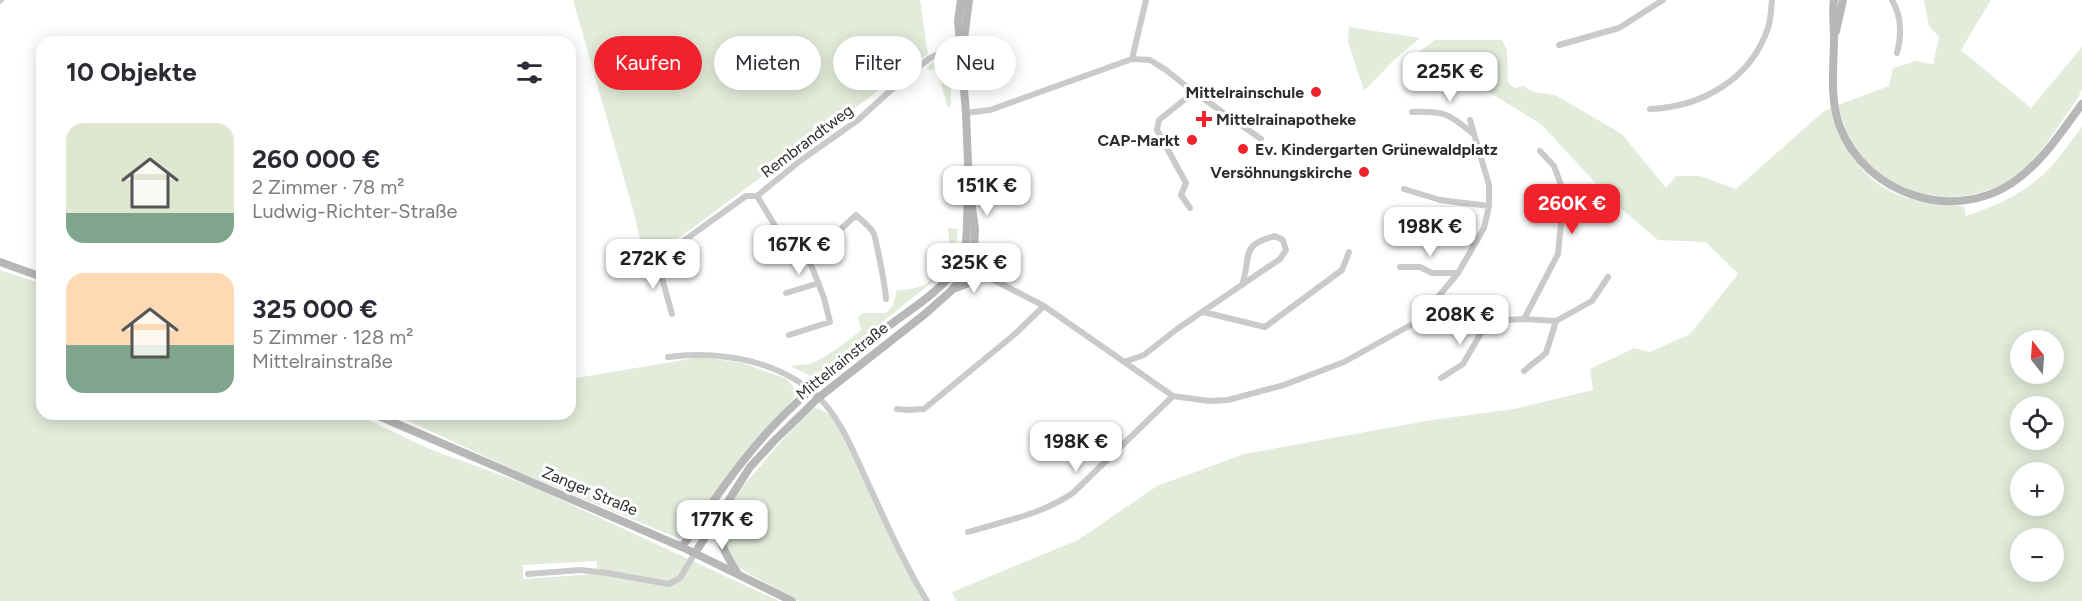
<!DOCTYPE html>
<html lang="de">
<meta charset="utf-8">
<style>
body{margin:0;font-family:Figtree,sans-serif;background:#f7f7f7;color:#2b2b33;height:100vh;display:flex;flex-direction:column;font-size:22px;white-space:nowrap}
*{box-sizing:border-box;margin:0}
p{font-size:20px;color:#7c7c81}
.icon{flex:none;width:33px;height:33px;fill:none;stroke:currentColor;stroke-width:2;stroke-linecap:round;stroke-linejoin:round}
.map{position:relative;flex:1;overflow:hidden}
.panel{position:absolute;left:36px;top:36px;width:540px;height:384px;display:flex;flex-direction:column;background:#fff;border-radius:18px;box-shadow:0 3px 15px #0003}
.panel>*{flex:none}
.top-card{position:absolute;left:594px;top:36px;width:570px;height:54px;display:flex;gap:12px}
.needle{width:39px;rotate:343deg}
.fabs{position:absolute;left:2010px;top:330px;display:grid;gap:12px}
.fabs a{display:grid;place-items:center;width:54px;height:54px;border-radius:50%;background:#fff;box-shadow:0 3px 15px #0003;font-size:30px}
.price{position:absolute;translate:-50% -51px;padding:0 14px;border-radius:12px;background:#fff;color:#222;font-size:20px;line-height:39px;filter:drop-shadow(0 2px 3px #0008)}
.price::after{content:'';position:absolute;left:50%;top:36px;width:18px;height:14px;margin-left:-9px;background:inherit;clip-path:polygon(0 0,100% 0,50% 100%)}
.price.on{background:#f1222b;color:#fff}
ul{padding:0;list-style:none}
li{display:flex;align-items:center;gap:18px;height:150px;padding:0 30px}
li span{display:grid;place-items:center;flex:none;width:168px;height:120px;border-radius:18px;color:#555}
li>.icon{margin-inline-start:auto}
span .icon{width:72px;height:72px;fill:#fffc;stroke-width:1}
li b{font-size:26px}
h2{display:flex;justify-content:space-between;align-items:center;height:72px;padding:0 30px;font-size:26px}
.pill{padding:0 21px;border-radius:27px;background:#fff;box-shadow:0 3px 15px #0003;font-size:21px;line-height:54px}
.pill.on{background:#f1222b;color:#fff}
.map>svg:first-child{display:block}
.green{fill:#e3ecda;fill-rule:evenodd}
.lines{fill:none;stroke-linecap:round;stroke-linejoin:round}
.street{stroke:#cacaca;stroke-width:6}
.secondary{stroke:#b7b7b7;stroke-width:8}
.poi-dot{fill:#f1222b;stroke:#fff;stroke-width:2}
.labels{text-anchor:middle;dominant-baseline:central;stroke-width:6;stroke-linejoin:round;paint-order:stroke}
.poi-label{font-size:16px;font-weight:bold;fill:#2d2d2d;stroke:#fff;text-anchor:end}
.street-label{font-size:16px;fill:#2d2d2d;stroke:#fff}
</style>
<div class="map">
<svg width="2082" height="601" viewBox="0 0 2082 601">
<rect width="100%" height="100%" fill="#fff"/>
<path class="green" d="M 573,0 L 920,0 L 928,54 L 645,263 L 635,217 Z
M 1924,0 L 1991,0 L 1961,50 L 2031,108 L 2082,47 C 2082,60 2082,76 2082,88 C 2080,98 2063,118 2058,127 C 2049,139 2041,153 2031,163 C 1981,213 1899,206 1858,151 C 1847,137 1843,121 1838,105 L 1889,86 L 1893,68 L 1916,61 L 1933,64 L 1939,37 L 1929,26 Z
M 1349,27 L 1420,38 L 1394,60 L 1364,91 L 1348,42 Z
M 1435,40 L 1502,40 L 1507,50 L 1508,83 L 1515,88 L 1523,86 L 1534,92 L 1555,95 L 1622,134 L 1666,188 L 1676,176 L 1700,176 L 1736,189 L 1823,112 L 1831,108 C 1840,147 1865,184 1904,197 C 1923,204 1944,205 1964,206 L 1966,216 C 1994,207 2022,194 2044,174 C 2058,161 2070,142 2082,127 L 2082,601 L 956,601 L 952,592 L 1078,540 L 1157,486 L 1244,454 L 1432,420 L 1514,409 L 1593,390 L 1590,369 L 1634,348 L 1650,352 L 1690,334 L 1738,274 L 1706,242 L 1658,240 L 1613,202 L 1541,124 L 1477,85 L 1454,74 L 1433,79 L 1417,53 ZM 2020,340 L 2054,340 L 2054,374 L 2020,374 ZM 2020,406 L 2054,406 L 2054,440 L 2020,440 ZM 2020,472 L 2054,472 L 2054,506 L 2020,506 ZM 2020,538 L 2054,538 L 2054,572 L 2020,572 Z
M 941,61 L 951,74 L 951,104 L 948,108 C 944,94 941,81 935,69 L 927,70 L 930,64 Z
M 948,228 L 958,229 L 955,252 L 930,284 L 813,377 L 790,366 C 796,365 803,365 809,364 C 820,362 852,338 861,330 L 858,318 L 862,313 L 886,313 L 893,305 L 897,290 C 904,291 927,287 930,280 C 932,276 932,269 933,265 L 950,253 Z
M 0,270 L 42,284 L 42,414 L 355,414 L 432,450 L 531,486 L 779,601 L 0,601 ZM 597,561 L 597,574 L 523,579 L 523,565 Z
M 701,357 L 743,363 L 787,379 L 798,393 L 743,456 L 680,539 L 521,473 L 393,414 L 570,414 L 570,379 Z
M 814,408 L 820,409 L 830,415 L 850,444 L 925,601 L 799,601 L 744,571 L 733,562 L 723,534 L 728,509 L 743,486 L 808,410 Z"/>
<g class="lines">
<path class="street" d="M 1892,0 C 1902,17 1902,34 1897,53
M 0,1 L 1,0
M 1559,45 L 1619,28 L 1663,0
M 1132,59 L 1150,60 L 1166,70 L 1191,90 L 1261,139
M 1650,109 C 1702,107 1751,79 1768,28 C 1771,19 1771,9 1772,0
M 1412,112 C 1444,111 1449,113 1473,134
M 966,113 L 990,110 L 1132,59 L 1146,0
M 1404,189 L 1440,200 L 1489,206
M 1190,208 L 1181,195 L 1186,183 L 1157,130 L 1159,120 L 1194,92
M 961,263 L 1044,306 L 1173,396 L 1209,401 L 1228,400 L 1284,385 L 1344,362 L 1418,321 L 1458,273 L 1484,228 L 1489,206 L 1489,185 L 1470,120
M 1400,267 L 1420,267 L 1432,273 L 1458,273
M 786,293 L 819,283
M 886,299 C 886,291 876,237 873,232 C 869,226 861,220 856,215 L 812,256 L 802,259 L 794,257 L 757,196 L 800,161 L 858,120 L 910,73 L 930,58 L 942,52 L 962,51
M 1203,312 L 1265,327 L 1342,270 L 1349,252
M 672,314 L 657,260 L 746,196 L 757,196
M 1524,319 L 1558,254 L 1564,193 L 1554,166 L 1540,151
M 1418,321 L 1488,321 L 1524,319 L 1556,321 L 1592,301 L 1608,277
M 789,335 L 830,322 L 824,298 L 808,257
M 668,357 C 722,350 785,361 824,403 C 842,423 855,455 866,479 C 885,520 903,562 927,601
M 1124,362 L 1144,355 L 1177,329 L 1280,259 L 1286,250 L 1283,240 L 1275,236 C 1239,245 1252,256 1242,285
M 1524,371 L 1546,353 L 1556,321
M 1441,378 L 1463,364 L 1488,321
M 897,409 L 908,410 L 924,409 L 1015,334 L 1044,306
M 968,532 C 1004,521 1044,514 1074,492 L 1173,396
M 528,574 L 580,570 L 607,573 L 669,584 L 680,578 L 695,553"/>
<path class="secondary" d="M 1834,0 C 1832,12 1834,24 1834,37 C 1834,67 1829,98 1840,127 C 1866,194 1952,223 2012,183 C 2042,163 2061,132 2082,104
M 1836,31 L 1843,0
M 964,39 L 969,0
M 974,249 L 995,279
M 0,262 L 42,277
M 956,288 L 986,276
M 374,414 L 682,547 L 792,601
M 718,518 C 718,540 725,554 737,572
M 682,547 C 720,490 759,433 812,389 C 838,367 864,346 890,325 C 914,307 941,291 959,265 C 969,250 966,221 968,203
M 695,553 L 750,467 L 774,441 L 818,398 L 925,314 L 952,290 L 970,268 L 974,249 L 975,229 L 969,187 L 966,113 L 958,21 L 961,0"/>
</g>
<g class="poi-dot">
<circle cx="1316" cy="92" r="6"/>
<path d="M1201 110h6v6h6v6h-6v6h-6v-6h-6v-6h6z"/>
<circle cx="1192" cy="140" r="6"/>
<circle cx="1243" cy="149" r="6"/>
<circle cx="1364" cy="172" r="6"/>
</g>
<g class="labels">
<g class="poi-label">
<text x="1304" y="92">Mittelrainschule</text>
<text x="1216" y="119" text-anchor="start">Mittelrainapotheke</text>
<text x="1180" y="140">CAP-Markt</text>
<text x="1255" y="149" text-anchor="start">Ev. Kindergarten Grünewaldplatz</text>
<text x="1352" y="172">Versöhnungskirche</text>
</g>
<g class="street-label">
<text transform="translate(807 141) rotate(-37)">Rembrandtweg</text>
<text transform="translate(842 361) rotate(-39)">Mittelrainstraße</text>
<text transform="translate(590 491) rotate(23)">Zanger Straße</text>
</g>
</g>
</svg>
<div class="fabs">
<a><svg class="needle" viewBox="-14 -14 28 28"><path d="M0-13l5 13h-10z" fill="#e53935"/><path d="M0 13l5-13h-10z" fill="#7c7c81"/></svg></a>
<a><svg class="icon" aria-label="locate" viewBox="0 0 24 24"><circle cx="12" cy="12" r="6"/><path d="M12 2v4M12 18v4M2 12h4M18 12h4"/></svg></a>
<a>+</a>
<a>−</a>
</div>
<b class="price" style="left:1450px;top:103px">225K €</b>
<b class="price" style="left:987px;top:217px">151K €</b>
<b class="price on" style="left:1572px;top:235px">260K €</b>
<b class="price" style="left:1430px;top:258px">198K €</b>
<b class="price" style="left:799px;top:276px">167K €</b>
<b class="price" style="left:653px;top:290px">272K €</b>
<b class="price" style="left:974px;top:294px">325K €</b>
<b class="price" style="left:1460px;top:346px">208K €</b>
<b class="price" style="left:1076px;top:473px">198K €</b>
<b class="price" style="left:722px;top:551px">177K €</b>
<div class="top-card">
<a class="pill on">Kaufen</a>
<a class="pill">Mieten</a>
<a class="pill">Filter</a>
<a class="pill">Neu</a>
</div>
<section class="panel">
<h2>10 Objekte<svg class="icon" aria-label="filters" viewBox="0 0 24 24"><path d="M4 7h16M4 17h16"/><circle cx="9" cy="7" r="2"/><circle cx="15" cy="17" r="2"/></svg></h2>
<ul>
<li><span style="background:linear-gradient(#dfe7d0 75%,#7fa58c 0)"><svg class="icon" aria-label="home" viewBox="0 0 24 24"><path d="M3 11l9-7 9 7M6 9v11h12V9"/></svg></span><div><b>260 000 €</b><p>2 Zimmer · 78 m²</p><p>Ludwig-Richter-Straße</p></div></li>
<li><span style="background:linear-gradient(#ffd9b3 60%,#7fa58c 0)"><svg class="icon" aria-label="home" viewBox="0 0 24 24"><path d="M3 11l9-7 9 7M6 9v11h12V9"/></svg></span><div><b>325 000 €</b><p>5 Zimmer · 128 m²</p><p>Mittelrainstraße</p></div></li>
</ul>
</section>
</div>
